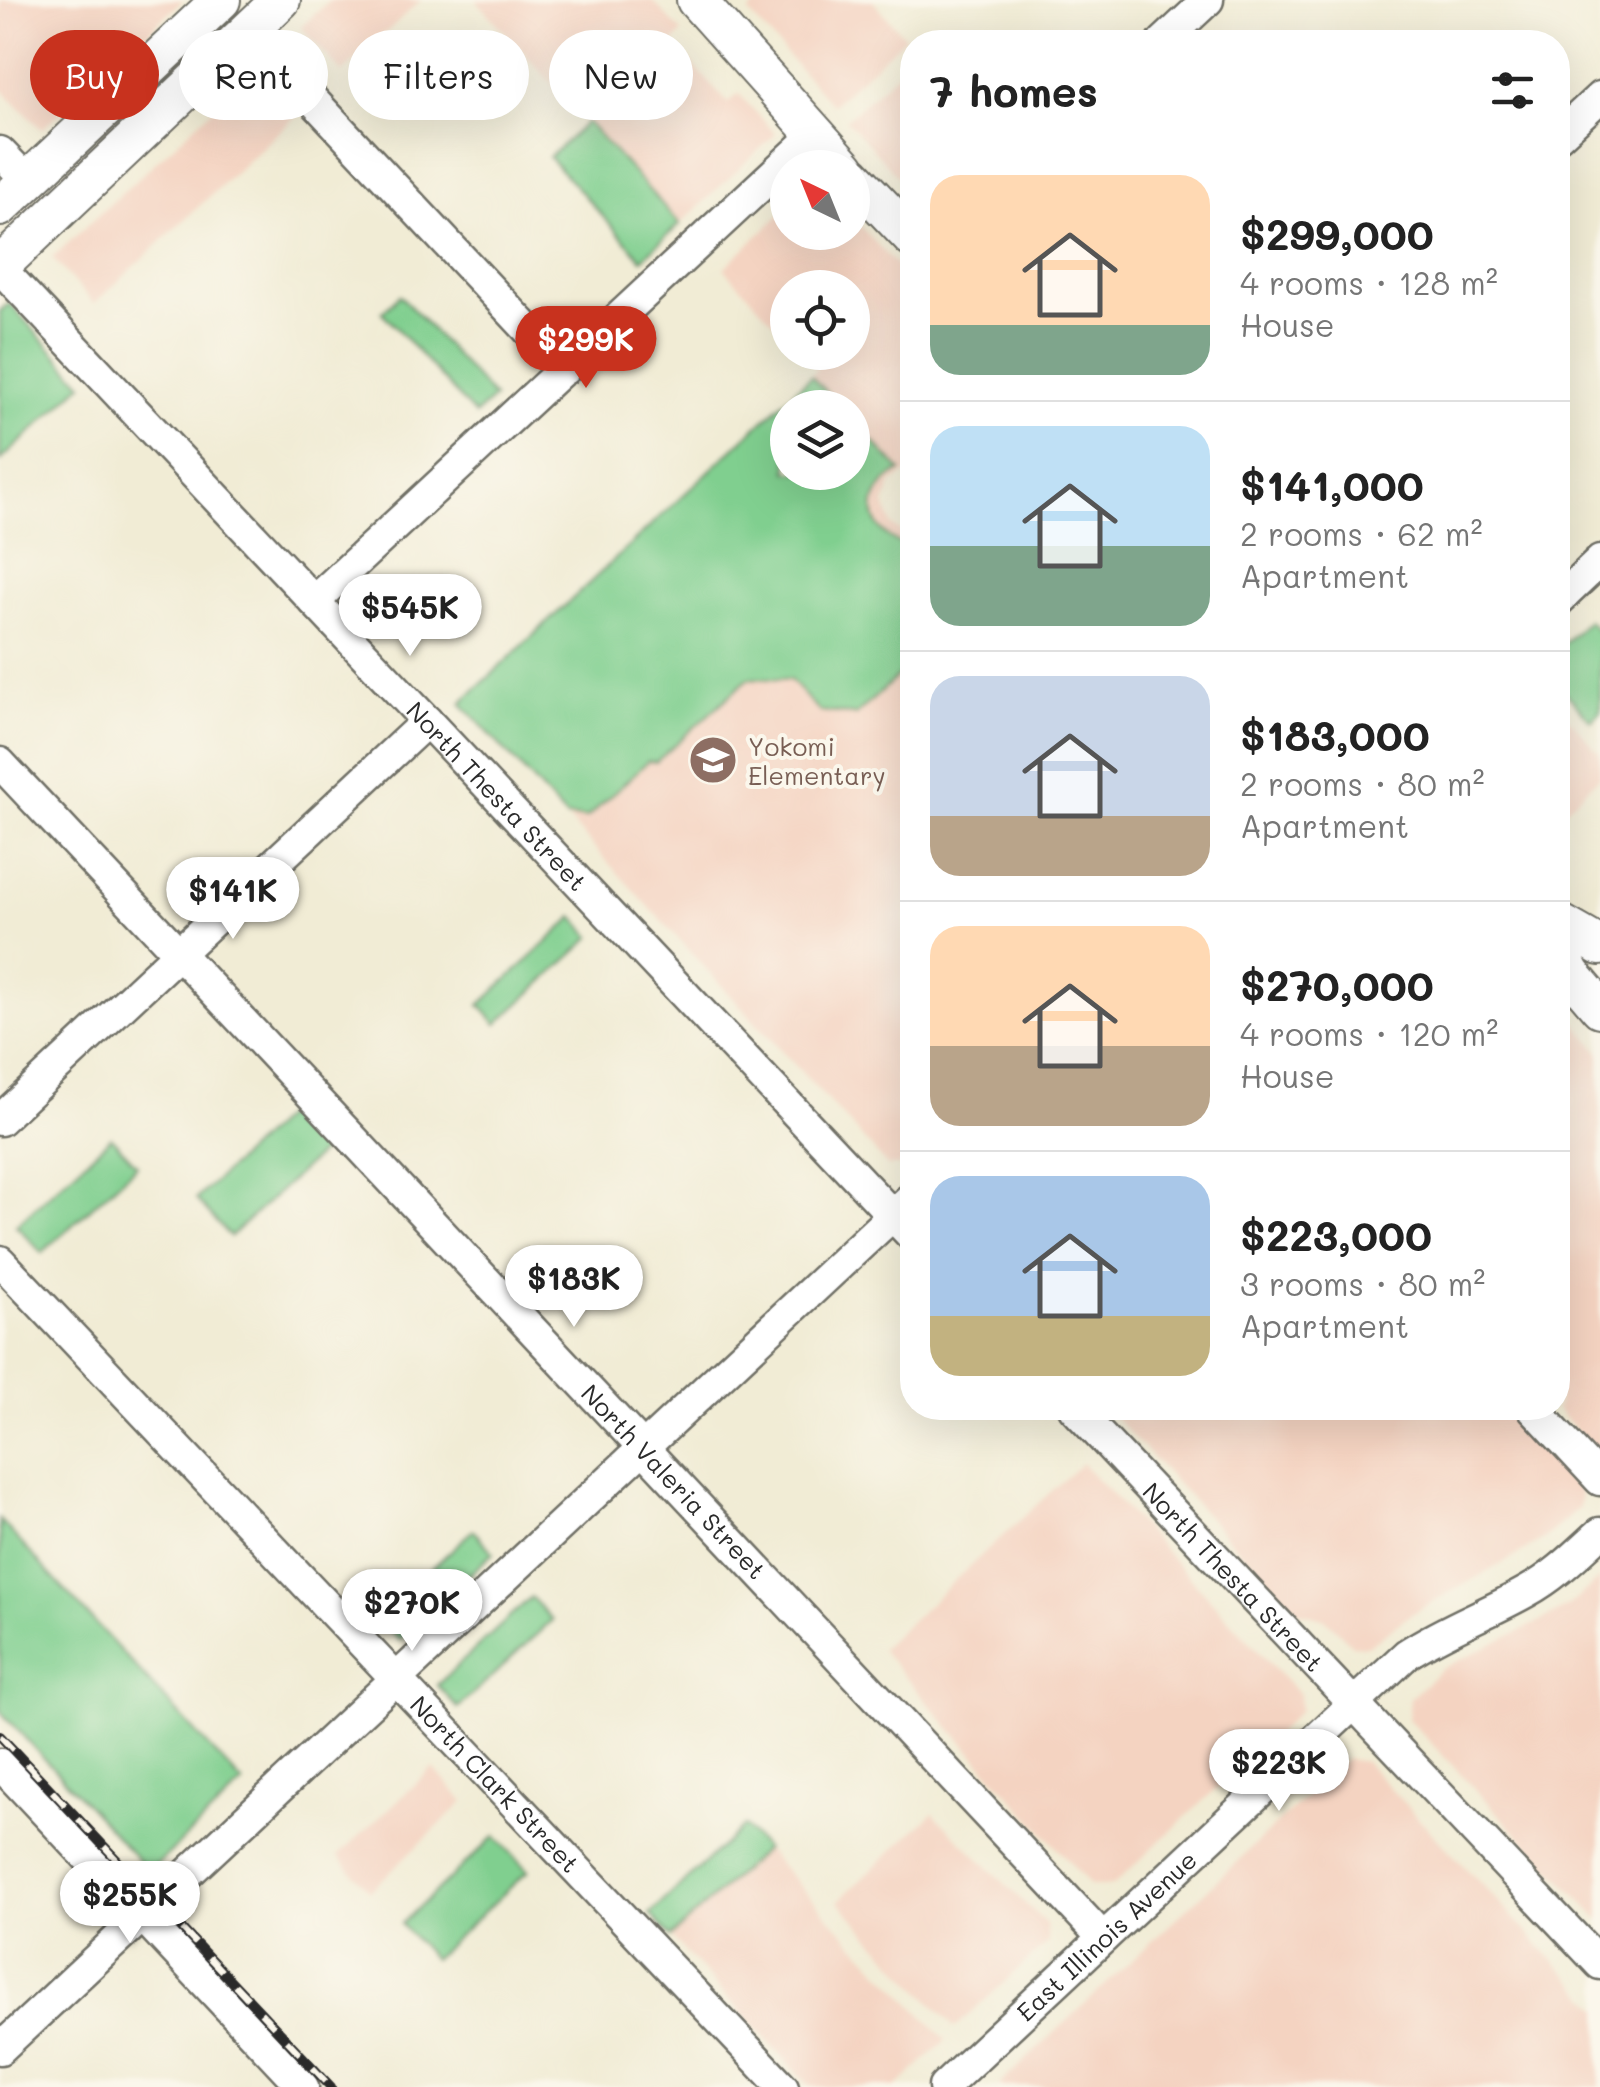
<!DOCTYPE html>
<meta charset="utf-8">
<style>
body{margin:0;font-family:Mali,sans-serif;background:#f2f2f2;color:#222;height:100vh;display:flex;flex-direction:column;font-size:38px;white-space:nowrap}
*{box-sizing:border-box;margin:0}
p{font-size:32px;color:#767676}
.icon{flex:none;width:55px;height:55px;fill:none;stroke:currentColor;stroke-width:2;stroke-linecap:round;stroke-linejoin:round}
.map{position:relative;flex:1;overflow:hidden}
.drawer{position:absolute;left:900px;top:30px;width:670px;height:1390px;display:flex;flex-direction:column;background:#fff;border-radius:40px;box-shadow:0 10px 40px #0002}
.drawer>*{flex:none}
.hud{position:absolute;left:30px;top:30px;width:720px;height:90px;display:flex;gap:20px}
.needle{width:65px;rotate:317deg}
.controls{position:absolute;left:770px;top:150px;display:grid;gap:20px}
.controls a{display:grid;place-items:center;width:100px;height:100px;border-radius:50%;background:#fff;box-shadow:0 10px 40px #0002;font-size:50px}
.price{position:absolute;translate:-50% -85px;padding:0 22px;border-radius:35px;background:#fff;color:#222;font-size:32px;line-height:65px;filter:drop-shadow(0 2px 5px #0008)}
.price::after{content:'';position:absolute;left:50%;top:60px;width:30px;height:22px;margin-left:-15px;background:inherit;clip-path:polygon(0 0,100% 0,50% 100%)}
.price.on{background:#c8321e;color:#fff}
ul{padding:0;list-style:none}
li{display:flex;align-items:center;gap:30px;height:250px;padding:0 30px}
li+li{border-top:2px solid #e0e0e0}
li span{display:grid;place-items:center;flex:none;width:280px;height:200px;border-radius:30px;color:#555}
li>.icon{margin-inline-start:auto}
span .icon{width:120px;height:120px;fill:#fffc;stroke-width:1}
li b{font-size:42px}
h2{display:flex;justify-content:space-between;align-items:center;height:120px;padding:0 30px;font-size:42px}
.chip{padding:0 35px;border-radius:45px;background:#fff;box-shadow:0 10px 40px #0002;font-size:35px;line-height:90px}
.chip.on{background:#c8321e;color:#fff}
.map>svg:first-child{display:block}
.built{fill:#f4d3c1;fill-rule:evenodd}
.green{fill:#80cf8f;stroke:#567d5d;stroke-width:2.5}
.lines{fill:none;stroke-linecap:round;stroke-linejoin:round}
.minor-casing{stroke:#706f66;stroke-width:35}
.major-casing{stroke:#706f66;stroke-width:42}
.minor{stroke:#fff;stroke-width:30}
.major{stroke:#fff;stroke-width:38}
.rail-casing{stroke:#2b2b2b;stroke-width:10}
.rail{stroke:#fbf7ec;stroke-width:6;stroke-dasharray:19;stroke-linecap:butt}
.labels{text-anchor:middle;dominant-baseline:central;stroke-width:8;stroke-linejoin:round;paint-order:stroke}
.education-label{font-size:25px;fill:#785e54;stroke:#fbf7ec;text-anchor:start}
.street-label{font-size:25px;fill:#2b2b2b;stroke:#fbf7ec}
</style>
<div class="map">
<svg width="1600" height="2087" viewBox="0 0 1600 2087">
<rect width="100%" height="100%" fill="#fbf7ec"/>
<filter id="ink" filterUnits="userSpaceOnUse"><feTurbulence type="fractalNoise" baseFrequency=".01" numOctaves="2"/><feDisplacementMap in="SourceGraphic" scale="20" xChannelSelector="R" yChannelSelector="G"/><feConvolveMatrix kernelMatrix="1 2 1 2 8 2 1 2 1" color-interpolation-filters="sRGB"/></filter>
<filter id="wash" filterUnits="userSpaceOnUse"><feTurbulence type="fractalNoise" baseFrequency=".0048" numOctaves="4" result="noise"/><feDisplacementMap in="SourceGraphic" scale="40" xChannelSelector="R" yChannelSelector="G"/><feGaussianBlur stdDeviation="2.25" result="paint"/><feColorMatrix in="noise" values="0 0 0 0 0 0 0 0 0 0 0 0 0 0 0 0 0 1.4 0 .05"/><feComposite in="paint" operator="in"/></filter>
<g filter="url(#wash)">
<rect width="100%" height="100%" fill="#f1ecd5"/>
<path class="built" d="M 0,0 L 183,0 L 42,129 L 0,88 Z
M 330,0 L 421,0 L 342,73 L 301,27 Z
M 476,0 L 652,0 L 682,33 L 673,43 L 728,103 L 739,94 L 776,134 L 680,224 Z
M 762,0 L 872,0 L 905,37 L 832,105 L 749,13 Z
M 912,59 L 912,192 L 846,120 Z
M 255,70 L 297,115 L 94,304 L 52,258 Z
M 787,208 L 788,232 L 852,232 L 853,218 L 912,283 L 912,470 L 892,483 L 885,503 L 892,526 L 912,539 L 912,1155 L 900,1166 L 888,1166 L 461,703 L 817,370 L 802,353 L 852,352 L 852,288 L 788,288 L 787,337 L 724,268 ZM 788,408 L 852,408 L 852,472 L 788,472 Z
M 1558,707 L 1600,753 L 1600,776 L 1558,816 Z
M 1558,1001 L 1600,1052 L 1600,1456 L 1555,1408 L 1558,1408 Z
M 1106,1408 L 1503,1408 L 1581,1491 L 1579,1508 L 1542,1540 L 1518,1555 L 1416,1611 L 1367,1646 L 1352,1645 L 1326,1619 L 1295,1610 Z
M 1082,1463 L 1299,1694 L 1300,1711 L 1112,1886 L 1091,1886 L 880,1649 Z
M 1600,1578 L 1600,1920 L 1408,1719 L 1410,1698 L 1441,1669 L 1553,1615 L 1573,1603 Z
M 1346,1759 L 1365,1762 L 1600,2009 L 1600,2087 L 997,2087 Z
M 433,1768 L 464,1802 L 370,1891 L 338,1856 Z
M 933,1813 L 1046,1924 L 1048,1942 L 955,2028 L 838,1901 Z
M 765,1849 L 946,2040 L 897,2087 L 811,2087 L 671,1937 Z"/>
<path class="green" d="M 587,122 L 680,224 L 642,259 L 549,157 Z
M 400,295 L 494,398 L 475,415 L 382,312 Z
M 9,303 L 83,384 L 0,461 L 0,311 Z
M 811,376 L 841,407 L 788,408 L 788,472 L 852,472 L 853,420 L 901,471 C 859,494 867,537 912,547 L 912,663 L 856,715 L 819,711 L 790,680 L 749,678 L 656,762 L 648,761 L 587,818 L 566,817 L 461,703 Z
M 1588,620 L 1600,633 L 1600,712 L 1591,721 L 1558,684 L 1558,649 Z
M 574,917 L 592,937 L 497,1024 L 480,1005 Z
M 290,1111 L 325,1149 L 230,1237 L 196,1199 Z
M 111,1137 L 137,1165 L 42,1253 L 16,1225 Z
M 0,1520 L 243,1784 L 149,1872 L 0,1711 Z
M 473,1530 L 493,1553 L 399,1640 L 378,1618 Z
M 531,1597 L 552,1620 L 458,1708 L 437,1685 Z
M 744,1826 L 765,1849 L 671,1937 L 650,1914 Z
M 495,1836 L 528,1871 L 433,1959 L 401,1924 Z"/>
</g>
<g filter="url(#ink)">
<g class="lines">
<g class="minor-casing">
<g id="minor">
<path d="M 248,31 L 565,369"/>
<path d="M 1163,42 L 1208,0"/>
<path d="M 1558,136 L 1600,97"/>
<path d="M 0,152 L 28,181"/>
<path id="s1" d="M 0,268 L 912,1236"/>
<path d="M 314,601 L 815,135"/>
<path d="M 1558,601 L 1600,561"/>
<path id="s2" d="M 0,763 L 1103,1938"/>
<path d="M 0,1120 L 427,721"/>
<path id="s3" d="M 0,1261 L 783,2087"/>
<path id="s4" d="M 1074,1408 L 1600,1964"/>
<path d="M 1533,1408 L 1600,1480"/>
<path d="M 0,1764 L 303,2087"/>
<path d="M 0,2049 L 912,1197"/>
<path id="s5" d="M 944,2087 L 1407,1654 C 1445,1629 1487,1614 1526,1592 C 1554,1577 1577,1554 1600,1533"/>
</g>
</g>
<g class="major-casing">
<path id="major" d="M 696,0 L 846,168
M 852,175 L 912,238
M 0,207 L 221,0
M 0,266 L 281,0
M 1558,922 L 1600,946
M 1558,949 L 1571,974 L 1600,1008"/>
</g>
<use href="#minor" class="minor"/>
<use href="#major" class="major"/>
<g class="rail-casing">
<path id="rail" d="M 0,1736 L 331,2087"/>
</g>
<use href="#rail" class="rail"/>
</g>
</g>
<defs>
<g id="school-disc" transform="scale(2.5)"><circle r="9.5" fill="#8d6e63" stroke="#fbf7ec"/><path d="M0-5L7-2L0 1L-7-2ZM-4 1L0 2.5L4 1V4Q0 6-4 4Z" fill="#fff"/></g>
</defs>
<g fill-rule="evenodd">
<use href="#school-disc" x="713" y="760"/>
</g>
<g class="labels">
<g class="education-label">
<text x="748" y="746">Yokomi<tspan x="748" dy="29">Elementary</tspan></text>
</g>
<g class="street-label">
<text stroke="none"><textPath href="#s1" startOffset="725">North Thesta Street</textPath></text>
<text stroke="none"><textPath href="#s2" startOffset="985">North Valeria Street</textPath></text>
<text stroke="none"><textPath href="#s4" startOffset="232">North Thesta Street</textPath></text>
<text stroke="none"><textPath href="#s3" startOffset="720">North Clark Street</textPath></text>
<text stroke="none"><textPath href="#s5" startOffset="222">East Illinois Avenue</textPath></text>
</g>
</g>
</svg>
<div class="controls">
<a><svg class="needle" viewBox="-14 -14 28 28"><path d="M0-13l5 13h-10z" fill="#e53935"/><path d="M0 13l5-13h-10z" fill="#767676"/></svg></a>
<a><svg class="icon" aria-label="locate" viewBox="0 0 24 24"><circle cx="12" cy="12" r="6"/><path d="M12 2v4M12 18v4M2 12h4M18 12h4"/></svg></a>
<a><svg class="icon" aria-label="layers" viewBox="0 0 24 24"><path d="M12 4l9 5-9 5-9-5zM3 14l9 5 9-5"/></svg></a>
</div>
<b class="price on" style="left:586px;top:391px">$299K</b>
<b class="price" style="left:410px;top:659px">$545K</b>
<b class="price" style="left:233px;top:942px">$141K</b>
<b class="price" style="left:574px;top:1330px">$183K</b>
<b class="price" style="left:412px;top:1654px">$270K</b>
<b class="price" style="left:1279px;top:1814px">$223K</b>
<b class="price" style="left:130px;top:1946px">$255K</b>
<div class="hud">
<a class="chip on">Buy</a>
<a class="chip">Rent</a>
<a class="chip">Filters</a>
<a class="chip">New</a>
</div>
<section class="drawer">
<h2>7 homes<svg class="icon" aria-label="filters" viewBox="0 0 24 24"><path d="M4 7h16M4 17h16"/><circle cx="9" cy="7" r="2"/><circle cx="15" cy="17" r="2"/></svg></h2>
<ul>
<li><span style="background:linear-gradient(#ffd9b3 75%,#7fa58c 0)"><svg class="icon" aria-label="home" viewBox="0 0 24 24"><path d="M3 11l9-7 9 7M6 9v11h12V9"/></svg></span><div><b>$299,000</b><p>4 rooms · 128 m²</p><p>House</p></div></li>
<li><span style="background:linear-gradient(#bfe0f5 60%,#7fa58c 0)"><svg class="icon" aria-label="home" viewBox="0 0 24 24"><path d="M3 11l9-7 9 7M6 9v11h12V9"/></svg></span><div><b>$141,000</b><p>2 rooms · 62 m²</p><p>Apartment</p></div></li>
<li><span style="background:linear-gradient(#c9d6e8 70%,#b9a48a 0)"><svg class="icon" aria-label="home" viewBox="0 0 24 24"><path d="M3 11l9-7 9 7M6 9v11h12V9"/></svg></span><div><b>$183,000</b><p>2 rooms · 80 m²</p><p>Apartment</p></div></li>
<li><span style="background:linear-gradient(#ffd9b3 60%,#b9a48a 0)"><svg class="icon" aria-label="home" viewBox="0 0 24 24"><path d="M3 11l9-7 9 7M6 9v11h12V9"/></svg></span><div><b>$270,000</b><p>4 rooms · 120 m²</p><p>House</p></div></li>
<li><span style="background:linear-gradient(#a9c7e8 70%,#c2b280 0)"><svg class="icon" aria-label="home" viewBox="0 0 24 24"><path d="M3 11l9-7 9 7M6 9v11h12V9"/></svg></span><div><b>$223,000</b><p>3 rooms · 80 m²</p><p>Apartment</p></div></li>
</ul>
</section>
</div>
